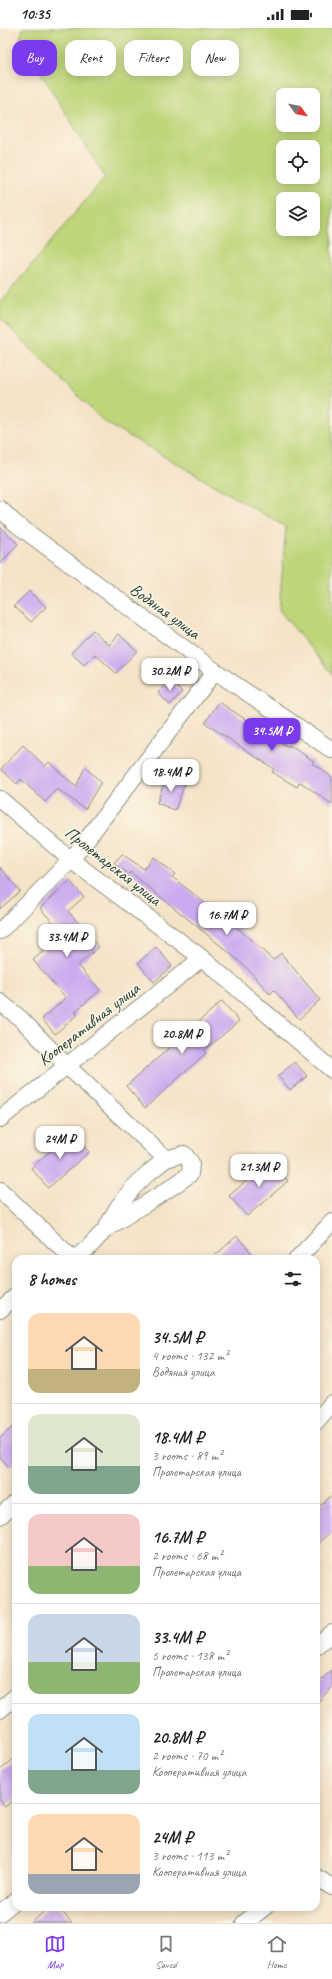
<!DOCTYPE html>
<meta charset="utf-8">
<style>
body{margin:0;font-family:Caveat,sans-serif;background:#f6f6f6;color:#222;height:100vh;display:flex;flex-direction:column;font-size:15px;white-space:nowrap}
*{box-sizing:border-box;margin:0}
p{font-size:13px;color:#767676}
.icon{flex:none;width:22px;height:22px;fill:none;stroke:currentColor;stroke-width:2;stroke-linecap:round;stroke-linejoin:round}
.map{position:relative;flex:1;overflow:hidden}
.details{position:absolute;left:12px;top:1227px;width:308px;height:656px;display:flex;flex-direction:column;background:#fff;border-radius:12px;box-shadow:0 2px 10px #0003}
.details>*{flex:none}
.hud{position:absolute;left:12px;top:12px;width:308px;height:36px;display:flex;gap:8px}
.needle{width:26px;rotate:123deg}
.tools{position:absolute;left:276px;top:60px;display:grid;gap:8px}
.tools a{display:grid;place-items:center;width:44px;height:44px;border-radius:8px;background:#fff;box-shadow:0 2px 10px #0003;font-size:20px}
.price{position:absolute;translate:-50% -34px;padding:0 9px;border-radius:8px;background:#fff;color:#222;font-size:13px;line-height:26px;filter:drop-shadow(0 1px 2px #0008)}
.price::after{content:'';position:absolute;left:50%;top:24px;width:12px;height:9px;margin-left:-6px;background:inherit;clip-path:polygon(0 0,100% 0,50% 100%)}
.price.selected{background:#7c3aed;color:#fff}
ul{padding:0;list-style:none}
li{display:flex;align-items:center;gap:12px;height:100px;padding:0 16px}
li+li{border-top:1px solid #e0e0e0}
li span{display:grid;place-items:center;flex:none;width:112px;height:80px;border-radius:12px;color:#555}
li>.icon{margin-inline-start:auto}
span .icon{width:48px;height:48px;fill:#fffc;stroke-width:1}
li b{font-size:17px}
h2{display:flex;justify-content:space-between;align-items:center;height:48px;padding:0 16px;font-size:17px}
.pill{padding:0 14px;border-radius:12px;background:#fff;box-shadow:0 2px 10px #0003;font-size:14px;line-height:36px}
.pill.selected{background:#7c3aed;color:#fff}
.status{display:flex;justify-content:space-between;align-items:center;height:28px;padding:0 20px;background:#fff;direction:ltr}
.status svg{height:11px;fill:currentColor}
.menu{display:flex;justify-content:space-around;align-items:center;height:56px;border-top:1px solid #e0e0e0;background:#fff;font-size:11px;color:#767676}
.menu a{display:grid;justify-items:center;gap:2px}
.menu .selected{color:#7c3aed}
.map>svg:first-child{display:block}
.green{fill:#bed67a;stroke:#6e8a57;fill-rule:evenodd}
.building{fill:#caaaf0}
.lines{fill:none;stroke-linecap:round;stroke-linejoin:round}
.minor-casing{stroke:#8a907e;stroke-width:18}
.minor{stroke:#fff;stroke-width:16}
.labels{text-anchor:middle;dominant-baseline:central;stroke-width:3.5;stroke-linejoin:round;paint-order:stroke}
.street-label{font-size:17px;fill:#1f3d34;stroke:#fcf5e5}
</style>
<div class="status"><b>10:35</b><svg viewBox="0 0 49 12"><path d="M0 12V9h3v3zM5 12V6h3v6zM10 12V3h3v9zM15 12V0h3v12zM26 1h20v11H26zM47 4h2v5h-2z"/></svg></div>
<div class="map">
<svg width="332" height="1895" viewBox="0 0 332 1895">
<rect width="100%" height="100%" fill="#fcf5e5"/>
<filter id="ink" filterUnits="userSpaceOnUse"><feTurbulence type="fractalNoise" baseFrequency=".025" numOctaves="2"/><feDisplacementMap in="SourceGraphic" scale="8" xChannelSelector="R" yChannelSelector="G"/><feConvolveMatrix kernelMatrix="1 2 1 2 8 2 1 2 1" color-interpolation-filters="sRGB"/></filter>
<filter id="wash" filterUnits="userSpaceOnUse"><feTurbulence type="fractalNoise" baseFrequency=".012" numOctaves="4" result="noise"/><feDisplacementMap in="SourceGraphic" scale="16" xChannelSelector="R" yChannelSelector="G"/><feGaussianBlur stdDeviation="0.9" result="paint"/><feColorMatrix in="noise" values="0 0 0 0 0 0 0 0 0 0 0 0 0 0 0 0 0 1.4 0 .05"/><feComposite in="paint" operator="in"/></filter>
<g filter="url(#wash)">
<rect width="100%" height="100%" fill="#f5e3c8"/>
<path class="green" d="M 23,0 L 332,0 L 332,646 L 279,582 L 286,499 L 103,393 L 0,290 L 0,275 L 105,149 L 20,11 ZM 283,67 L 313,67 L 313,97 L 283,97 ZM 283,119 L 313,119 L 313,149 L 283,149 ZM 283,171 L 313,171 L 313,201 L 283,201 Z"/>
<g id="blocks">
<path class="building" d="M 0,499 L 18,516 L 0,536 Z
M 29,563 L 46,579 L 31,594 L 14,578 Z
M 93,602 L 109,617 L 119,606 L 137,623 L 116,645 L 95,626 L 84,637 L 71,625 Z
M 170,652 L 182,664 L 170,677 L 158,665 Z
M 219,674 L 288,719 L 289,717 L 314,733 L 312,735 L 332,749 L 332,776 L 300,754 L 297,759 L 272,744 L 274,741 L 205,695 Z
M 23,717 L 45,738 L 49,734 L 76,759 L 85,739 L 101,754 L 85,781 L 57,761 L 45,774 L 21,751 L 17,756 L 1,741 Z
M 166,748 L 185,755 L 175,782 L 157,775 Z
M 122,826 L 144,841 L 154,829 L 175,846 L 172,849 L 219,886 L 220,884 L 273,932 L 281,925 L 320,972 L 299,991 L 274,962 L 270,966 L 248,941 L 226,922 L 130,844 L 129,846 L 114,835 Z
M 0,839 L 20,863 L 0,881 Z
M 70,853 L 84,869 L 68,883 L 99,919 L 78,937 L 100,962 L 75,984 L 78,986 L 55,1006 L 42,991 L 66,970 L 33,932 L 63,906 L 40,880 Z
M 156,919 L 172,938 L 154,954 L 138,935 Z
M 222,973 L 239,993 L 204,1023 L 206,1025 L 145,1080 L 126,1058 Z
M 295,1034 L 307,1048 L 290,1062 L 278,1048 Z
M 72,1104 L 89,1124 L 48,1160 L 31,1140 Z
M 270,1132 L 288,1153 L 247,1188 L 229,1168 Z
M 237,1208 L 257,1231 L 211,1231 Z
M 16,1396 L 16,1433 L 9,1439 L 0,1429 L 0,1410 Z
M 332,1467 L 332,1503 L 316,1517 L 316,1481 Z
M 332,1642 L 332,1659 L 316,1676 L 316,1656 Z
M 16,1729 L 16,1770 L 5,1779 L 0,1772 L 0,1742 Z
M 49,1879 L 58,1879 L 72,1895 L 31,1895 Z"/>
</g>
</g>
<g filter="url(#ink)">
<use href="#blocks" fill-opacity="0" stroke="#8a907e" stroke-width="1"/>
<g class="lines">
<g class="minor-casing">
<path id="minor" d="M 0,481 L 16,496 L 215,643 L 332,722
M 0,771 L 71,832 L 202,930 L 332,1042
M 0,903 L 71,832 L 215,643
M 0,974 L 21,991 L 66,1037 L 166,1131
M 0,1091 L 202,930
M 0,1162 L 73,1231
M 74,1231 L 89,1219 L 105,1202 L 118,1179 L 132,1161 L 147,1146 L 166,1131 L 184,1126 L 191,1135 L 190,1146 C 163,1167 133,1182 105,1202
M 297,1231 L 332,1194
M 0,1282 L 16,1268
M 316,1394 L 332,1375
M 0,1488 L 16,1474
M 316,1618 L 332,1605
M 0,1682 L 16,1668
M 316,1849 L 332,1859
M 0,1885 L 16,1872
M 244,1895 L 265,1879"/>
</g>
<use href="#minor" class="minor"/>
</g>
</g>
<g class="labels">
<g class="street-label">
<text transform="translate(165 583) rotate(36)">Водяная улица</text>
<text transform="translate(113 838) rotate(38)">Пролетарская улица</text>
<text transform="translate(89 996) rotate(-38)">Кооперативная улица</text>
</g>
</g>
</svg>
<div class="tools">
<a><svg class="needle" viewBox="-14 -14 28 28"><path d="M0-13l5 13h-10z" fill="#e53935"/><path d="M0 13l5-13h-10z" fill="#767676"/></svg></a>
<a><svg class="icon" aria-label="locate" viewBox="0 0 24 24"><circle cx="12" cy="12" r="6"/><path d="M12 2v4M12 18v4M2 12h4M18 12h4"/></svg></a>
<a><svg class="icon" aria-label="layers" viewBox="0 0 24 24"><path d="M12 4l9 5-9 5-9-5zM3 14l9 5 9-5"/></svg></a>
</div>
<b class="price" style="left:170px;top:664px">30.2M ₽</b>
<b class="price selected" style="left:272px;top:724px">34.5M ₽</b>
<b class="price" style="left:171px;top:765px">18.4M ₽</b>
<b class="price" style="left:227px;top:908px">16.7M ₽</b>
<b class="price" style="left:67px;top:930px">33.4M ₽</b>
<b class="price" style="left:182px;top:1027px">20.8M ₽</b>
<b class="price" style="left:60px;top:1132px">24M ₽</b>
<b class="price" style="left:259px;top:1160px">21.3M ₽</b>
<div class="hud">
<a class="pill selected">Buy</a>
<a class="pill">Rent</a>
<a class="pill">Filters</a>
<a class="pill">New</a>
</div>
<section class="details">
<h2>8 homes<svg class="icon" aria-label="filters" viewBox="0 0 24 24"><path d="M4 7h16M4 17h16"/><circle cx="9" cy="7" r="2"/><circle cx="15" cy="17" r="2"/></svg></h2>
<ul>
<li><span style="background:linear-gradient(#ffd9b3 70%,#c2b280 0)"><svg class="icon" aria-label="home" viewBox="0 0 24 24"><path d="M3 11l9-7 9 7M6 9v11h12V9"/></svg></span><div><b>34.5M ₽</b><p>4 rooms · 132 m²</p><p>Водяная улица</p></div></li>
<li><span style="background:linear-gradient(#dfe7d0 65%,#7fa58c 0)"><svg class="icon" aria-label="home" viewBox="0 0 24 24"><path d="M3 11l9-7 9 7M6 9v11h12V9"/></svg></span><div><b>18.4M ₽</b><p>3 rooms · 89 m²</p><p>Пролетарская улица</p></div></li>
<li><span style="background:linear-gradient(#f6c9c9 65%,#8fb573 0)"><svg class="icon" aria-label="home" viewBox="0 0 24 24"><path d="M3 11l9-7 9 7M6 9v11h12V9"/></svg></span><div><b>16.7M ₽</b><p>2 rooms · 68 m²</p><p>Пролетарская улица</p></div></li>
<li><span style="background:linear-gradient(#c9d6e8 60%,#8fb573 0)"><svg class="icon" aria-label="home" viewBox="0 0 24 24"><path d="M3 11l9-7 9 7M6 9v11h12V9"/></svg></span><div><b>33.4M ₽</b><p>5 rooms · 138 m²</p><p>Пролетарская улица</p></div></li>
<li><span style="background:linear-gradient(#bfe0f5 70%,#7fa58c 0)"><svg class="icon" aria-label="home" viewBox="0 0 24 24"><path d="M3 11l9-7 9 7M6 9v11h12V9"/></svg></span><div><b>20.8M ₽</b><p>2 rooms · 70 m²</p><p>Кооперативная улица</p></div></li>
<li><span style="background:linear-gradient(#ffd9b3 75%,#9aa5b1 0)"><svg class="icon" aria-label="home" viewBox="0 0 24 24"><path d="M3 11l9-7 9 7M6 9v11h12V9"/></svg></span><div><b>24M ₽</b><p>3 rooms · 113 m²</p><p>Кооперативная улица</p></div></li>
</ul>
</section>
</div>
<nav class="menu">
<a class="selected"><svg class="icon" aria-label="map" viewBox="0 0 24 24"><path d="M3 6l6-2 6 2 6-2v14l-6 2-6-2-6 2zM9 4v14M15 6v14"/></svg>Map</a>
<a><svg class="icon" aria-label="saved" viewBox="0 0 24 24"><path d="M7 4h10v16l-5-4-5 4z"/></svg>Saved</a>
<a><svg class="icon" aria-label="home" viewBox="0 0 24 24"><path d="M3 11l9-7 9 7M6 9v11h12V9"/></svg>Home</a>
</nav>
